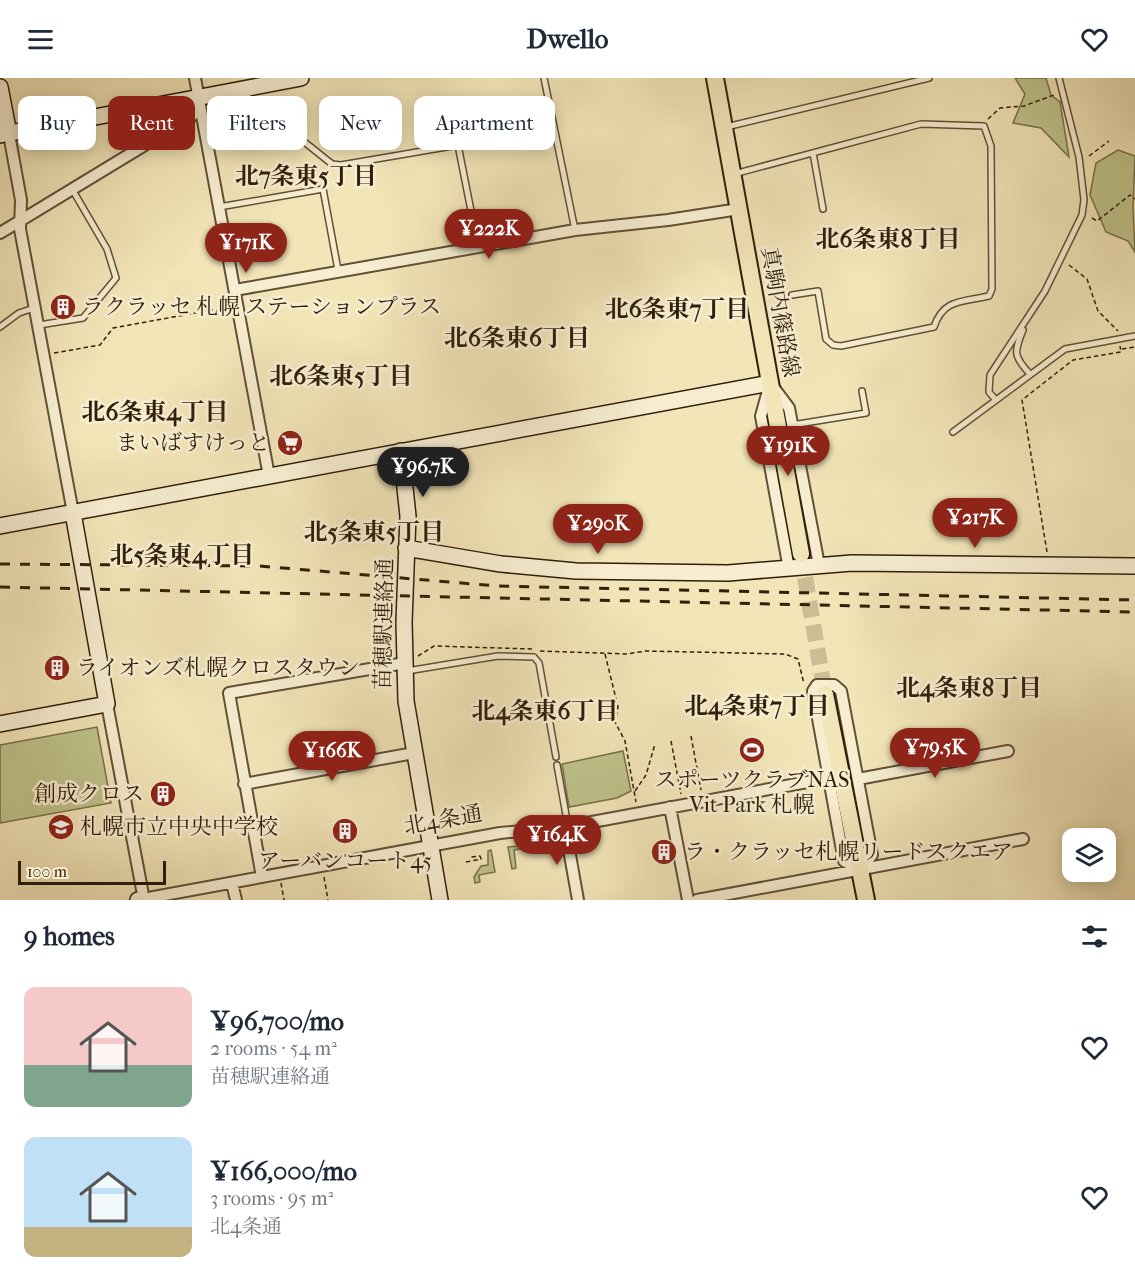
<!DOCTYPE html>
<meta charset="utf-8">
<style>
body{margin:0;font-family:"IM FELL French Canon","Noto Serif JP",serif;background:#f2f2f3;color:#1f2937;height:100vh;display:flex;flex-direction:column;font-size:22px;white-space:nowrap}
*{box-sizing:border-box;margin:0}
p{font-size:20px;color:#747a83}
.icon{flex:none;width:33px;height:33px;fill:none;stroke:currentColor;stroke-width:2;stroke-linecap:round;stroke-linejoin:round}
.map{position:relative;height:822px;overflow:hidden}
.details{display:flex;flex-direction:column;background:#fff;flex:1}
.details>*{flex:none}
.top-card{position:absolute;left:18px;top:18px;width:600px;height:54px;display:flex;gap:12px}
.buttons{position:absolute;left:1062px;top:750px;display:grid;gap:12px}
.buttons a{display:grid;place-items:center;width:54px;height:54px;border-radius:12px;background:#fff;box-shadow:0 3px 15px #0003;font-size:30px}
.scale{position:absolute;left:18px;bottom:15px;width:148px;box-sizing:border-box;padding-left:6px;border:3px solid #311e0b;border-top:0;font-size:16px;line-height:21px;white-space:nowrap;color:#311e0b;-webkit-text-stroke:4px #f7eed1;paint-order:stroke}
.price{position:absolute;translate:-50% -51px;padding:0 14px;border-radius:21px;background:#8f2418;color:#fff;font-size:20px;line-height:39px;filter:drop-shadow(0 2px 3px #0008)}
.price::after{content:'';position:absolute;left:50%;top:36px;width:18px;height:14px;margin-left:-9px;background:inherit;clip-path:polygon(0 0,100% 0,50% 100%)}
.price.current{background:#222;color:#fff}
ul{padding:0;list-style:none}
li{display:flex;align-items:center;gap:18px;height:150px;padding:0 24px}
li span{display:grid;place-items:center;flex:none;width:168px;height:120px;border-radius:12px;color:#555}
li>.icon{margin-inline-start:auto}
span .icon{width:72px;height:72px;fill:#fffc;stroke-width:1}
li b{font-size:26px}
h2{display:flex;justify-content:space-between;align-items:center;height:72px;padding:0 24px;font-size:26px}
.chip{padding:0 21px;border-radius:12px;background:#fff;box-shadow:0 3px 15px #0003;font-size:21px;line-height:54px}
.chip.current{background:#8f2418;color:#fff}
header{display:flex;justify-content:space-between;align-items:center;height:78px;padding:0 24px;background:#fff;font-size:27px;font-weight:700}
.map>svg:first-child{display:block}
.green{fill:#bfc38b;stroke:#78704b;stroke-width:1.5}
.lines{fill:none;stroke-linecap:round;stroke-linejoin:round}
.primary-tunnel{stroke:#cbbd95;stroke-width:16;stroke-dasharray:16 8;stroke-linecap:butt}
.lane-casing{stroke:#615036;stroke-width:8}
.street-casing{stroke:#615036;stroke-width:14}
.secondary-casing{stroke:#311e0b;stroke-width:18}
.primary-casing{stroke:#311e0b;stroke-width:20}
.path{stroke:#311e0b;stroke-width:1.5;stroke-dasharray:4.5 3;stroke-linecap:butt}
.lane{stroke:#f7eed1;stroke-width:5}
.street{stroke:#f7eed1;stroke-width:10}
.secondary{stroke:#f7eed1;stroke-width:15}
.primary{stroke:#f2e5b8;stroke-width:16}
.rail{stroke:#311e0b;stroke-width:3;stroke-dasharray:10 10;stroke-linecap:butt}
.labels{text-anchor:middle;dominant-baseline:central;stroke-width:5;stroke-linejoin:round;paint-order:stroke}
.poi-label{font-size:22px;fill:#311e0b;stroke:#f7eed1;text-anchor:start}
.street-label{font-size:22px;fill:#311e0b;stroke:#f7eed1}
.neighbourhood-label{font-size:24px;font-weight:bold;fill:#311e0b;stroke:#f7eed1}
</style>
<header><svg class="icon" aria-label="menu" viewBox="0 0 24 24"><path d="M4 6h16M4 12h16M4 18h16"/></svg>Dwello<svg class="icon" aria-label="heart" viewBox="0 0 24 24"><path d="M12 20l-8-8c-3-5 5-10 8-4 3-6 11-1 8 4z"/></svg></header>
<div class="map">
<svg width="1135" height="822" viewBox="0 0 1135 822">
<rect width="100%" height="100%" fill="#f2e5b8"/>
<filter id="stains"><feTurbulence type="fractalNoise" baseFrequency=".00333" numOctaves="4"/><feColorMatrix values="0 0 0 0 .2 0 0 0 0 .09 0 0 0 0 .02 0 0 0 .5 -.17"/></filter>
<radialGradient id="worn" r=".72"><stop offset=".6" stop-color="#630" stop-opacity="0"/><stop offset="1" stop-color="#630" stop-opacity=".3"/></radialGradient>
<path class="green" d="M 1015,0 L 1046,0 L 1051,17 L 1060,24 L 1069,79 L 1041,50 L 1013,45 L 1025,16 Z
M 1118,72 L 1135,78 L 1133,130 L 1135,174 L 1128,163 L 1106,154 L 1090,117 L 1096,85 Z
M 97,649 L 111,725 L 0,745 L 0,667 Z
M 623,673 L 631,713 L 617,720 L 569,729 L 562,686 Z
M 543,766 L 514,772 L 516,790 L 512,791 L 508,769 Z
M 491,772 L 495,794 L 479,797 L 480,804 L 475,805 L 474,799 L 481,788 L 488,787 L 488,773 Z"/>
<g class="lines">
<path class="primary-tunnel" d="M 801,476 L 825,616"/>
<g class="lane-casing">
<path id="lane" d="M 544,0 L 575,152
M 243,15 L 332,86 L 341,87 L 458,67 L 553,46
M 726,49 L 929,0
M 458,67 L 478,168
M 813,75 L 823,131
M 734,96 L 921,46 L 984,48 L 991,68 L 992,211 L 989,218 C 962,224 943,221 934,249 L 841,268 L 833,267 L 826,261 L 818,213 L 792,217
M 219,129 L 323,111 L 338,192
M 39,247 L 83,240 L 116,200 L 107,171 L 72,111
M 0,249 L 19,235 L 34,230
M 1023,252 C 1014,274 1013,278 1030,296
M 995,321 L 989,314 L 990,297 L 1045,213 L 1082,137 L 1084,122 L 1079,79 L 1059,0
M 792,347 L 866,335 L 862,313
M 953,354 L 1065,271 L 1135,258
M 407,593 L 498,578 L 534,579 L 539,585 L 556,679
M 557,687 L 568,748"/>
</g>
<g class="street-casing">
<path id="street" d="M 195,0 L 269,398
M 9,56 L 21,122 L 20,151 L 73,435
M 0,155 L 186,42 L 193,37 L 197,23
M 235,212 L 575,152 L 668,142 L 739,131
M 769,309 L 761,338 L 789,491
M 774,310 L 789,330 L 819,487
M 817,607 L 834,607 L 841,613 L 872,777 L 860,792 L 844,783 L 813,613 Z
M 107,626 L 144,822
M 858,701 L 1008,673
M 244,706 L 414,675
M 670,729 L 688,822
M 565,749 L 578,822
M 262,799 L 229,615 L 405,585
M 232,805 L 236,822
M 143,821 L 500,755 L 565,749 L 829,700
M 697,822 L 1023,761"/>
</g>
<g class="secondary-casing">
<path id="secondary" d="M 0,9 L 9,56
M 0,57 L 301,0
M 401,373 L 408,438 L 404,544 L 406,623 L 440,822
M 0,448 L 770,305
M 406,470 L 501,486 L 576,493 L 728,495 L 852,485 L 1135,488
M 0,646 L 107,626 L 73,435
M 138,822 L 143,821"/>
</g>
<g class="primary-casing">
<path id="primary" d="M 715,0 L 801,476
M 825,616 L 866,822"/>
</g>
<path class="path" d="M 988,41 L 1000,30 L 1024,28 L 1054,17
M 1089,78 L 1109,63
M 1092,140 L 1097,143 L 1130,117 L 1135,121
M 1069,187 L 1087,201 L 1098,233 L 1118,253
M 1122,271 L 1135,269
M 54,275 L 100,267 L 113,250 L 228,229
M 1047,474 L 1022,322 L 1073,282 L 1121,274 L 1120,268
M 540,573 L 626,576 L 646,573 L 785,576 L 798,581 L 804,606
M 605,576 L 618,629 L 615,644 L 625,663 L 636,724
M 418,578 L 434,568 L 532,571
M 691,658 L 701,712
M 671,663 L 681,716
M 635,713 L 646,697 L 655,666
M 463,739 L 472,737 L 473,741 L 468,742
M 466,784 L 481,781 L 480,778 L 471,779
M 324,799 L 328,822
M 281,805 L 284,822"/>
<use href="#lane" class="lane"/>
<use href="#street" class="street"/>
<use href="#secondary" class="secondary"/>
<use href="#primary" class="primary"/>
<path class="rail" d="M 0,486 L 259,488 L 497,508 L 1135,522
M 0,509 L 1135,534"/>
</g>
<defs>
<g id="building-disc" transform="scale(1.35)"><circle r="9.5" fill="#8f2418" stroke="#f7eed1"/><path d="M-4-6H4V6H1V3H-1V6H-4ZM-2.5-4.3h1.7v1.8h-1.7ZM.8-4.3h1.7v1.8H.8ZM-2.5-1h1.7V.8h-1.7ZM.8-1h1.7V.8H.8Z" fill="#fff"/></g>
<g id="supermarket-disc" transform="scale(1.35)"><circle r="9.5" fill="#8f2418" stroke="#f7eed1"/><path d="M-6-5.5h2.5l.6 2H6L4.5 2H-2.5L-4.4-4H-6ZM-1.5 3.2a1.3 1.3 0 1 0 .1 0ZM3 3.2a1.3 1.3 0 1 0 .1 0Z" fill="#fff"/></g>
<g id="stadium-disc" transform="scale(1.35)"><circle r="9.5" fill="#8f2418" stroke="#f7eed1"/><path d="M0-5a6.5 5 0 1 0 0 10a6.5 5 0 1 0 0-10ZM-3.5-1.8h7v3.6h-7Z" fill="#fff"/></g>
<g id="school-disc" transform="scale(1.35)"><circle r="9.5" fill="#8f2418" stroke="#f7eed1"/><path d="M0-5L7-2L0 1L-7-2ZM-4 1L0 2.5L4 1V4Q0 6-4 4Z" fill="#fff"/></g>
</defs>
<g fill-rule="evenodd">
<use href="#building-disc" x="63" y="229"/>
<use href="#supermarket-disc" x="290" y="365"/>
<use href="#building-disc" x="57" y="590"/>
<use href="#stadium-disc" x="752" y="672"/>
<use href="#building-disc" x="163" y="716"/>
<use href="#school-disc" x="61" y="749"/>
<use href="#building-disc" x="345" y="753"/>
<use href="#building-disc" x="664" y="774"/>
</g>
<g class="labels">
<g class="poi-label">
<text x="82" y="229">ラクラッセ 札幌 ステーションプラス</text>
<text x="270" y="365" text-anchor="end">まいばすけっと</text>
<text x="76" y="590">ライオンズ札幌クロスタウン</text>
<text x="752" y="702" text-anchor="middle">スポーツクラブNAS<tspan x="752" dy="25">Vit Park 札幌</tspan></text>
<text x="144" y="716" text-anchor="end">創成クロス</text>
<text x="80" y="749">札幌市立中央中学校</text>
<text x="684" y="774">ラ・クラッセ札幌リードスクエア</text>
<text x="345" y="783" text-anchor="middle">アーバンコート45</text>
</g>
<g class="street-label">
<text transform="translate(780 234) rotate(80)">真駒内篠路線</text>
<text transform="translate(384 546) rotate(-89)">苗穂駅連絡通</text>
<text transform="translate(443 742) rotate(-10)">北4条通</text>
</g>
<g class="neighbourhood-label">
<text x="306" y="98">北7条東5丁目</text>
<text x="888" y="161">北6条東8丁目</text>
<text x="677" y="231">北6条東7丁目</text>
<text x="517" y="260">北6条東6丁目</text>
<text x="341" y="298">北6条東5丁目</text>
<text x="155" y="334">北6条東4丁目</text>
<text x="374" y="454">北5条東5丁目</text>
<text x="182" y="477">北5条東4丁目</text>
<text x="969" y="610">北4条東8丁目</text>
<text x="757" y="628">北4条東7丁目</text>
<text x="545" y="633">北4条東6丁目</text>
</g>
</g>
<rect width="100%" height="100%" filter="url(#stains)"/>
<rect width="100%" height="100%" fill="url(#worn)"/>
</svg>
<div class="buttons">
<a><svg class="icon" aria-label="layers" viewBox="0 0 24 24"><path d="M12 4l9 5-9 5-9-5zM3 14l9 5 9-5"/></svg></a>
</div>
<div class="scale">100 m</div>
<b class="price" style="left:489px;top:182px">¥222K</b>
<b class="price" style="left:246px;top:196px">¥171K</b>
<b class="price" style="left:788px;top:399px">¥191K</b>
<b class="price current" style="left:423px;top:420px">¥96.7K</b>
<b class="price" style="left:975px;top:471px">¥217K</b>
<b class="price" style="left:598px;top:477px">¥290K</b>
<b class="price" style="left:935px;top:701px">¥79.5K</b>
<b class="price" style="left:332px;top:704px">¥166K</b>
<b class="price" style="left:557px;top:788px">¥164K</b>
<div class="top-card">
<a class="chip">Buy</a>
<a class="chip current">Rent</a>
<a class="chip">Filters</a>
<a class="chip">New</a>
<a class="chip">Apartment</a>
</div>
</div>
<section class="details">
<h2>9 homes<svg class="icon" aria-label="filters" viewBox="0 0 24 24"><path d="M4 7h16M4 17h16"/><circle cx="9" cy="7" r="2"/><circle cx="15" cy="17" r="2"/></svg></h2>
<ul>
<li><span style="background:linear-gradient(#f6c9c9 65%,#7fa58c 0)"><svg class="icon" aria-label="home" viewBox="0 0 24 24"><path d="M3 11l9-7 9 7M6 9v11h12V9"/></svg></span><div><b>¥96,700/mo</b><p>2 rooms · 54 m²</p><p>苗穂駅連絡通</p></div><svg class="icon" aria-label="heart" viewBox="0 0 24 24"><path d="M12 20l-8-8c-3-5 5-10 8-4 3-6 11-1 8 4z"/></svg></li>
<li><span style="background:linear-gradient(#bfe0f5 75%,#c2b280 0)"><svg class="icon" aria-label="home" viewBox="0 0 24 24"><path d="M3 11l9-7 9 7M6 9v11h12V9"/></svg></span><div><b>¥166,000/mo</b><p>3 rooms · 95 m²</p><p>北4条通</p></div><svg class="icon" aria-label="heart" viewBox="0 0 24 24"><path d="M12 20l-8-8c-3-5 5-10 8-4 3-6 11-1 8 4z"/></svg></li>
</ul>
</section>
